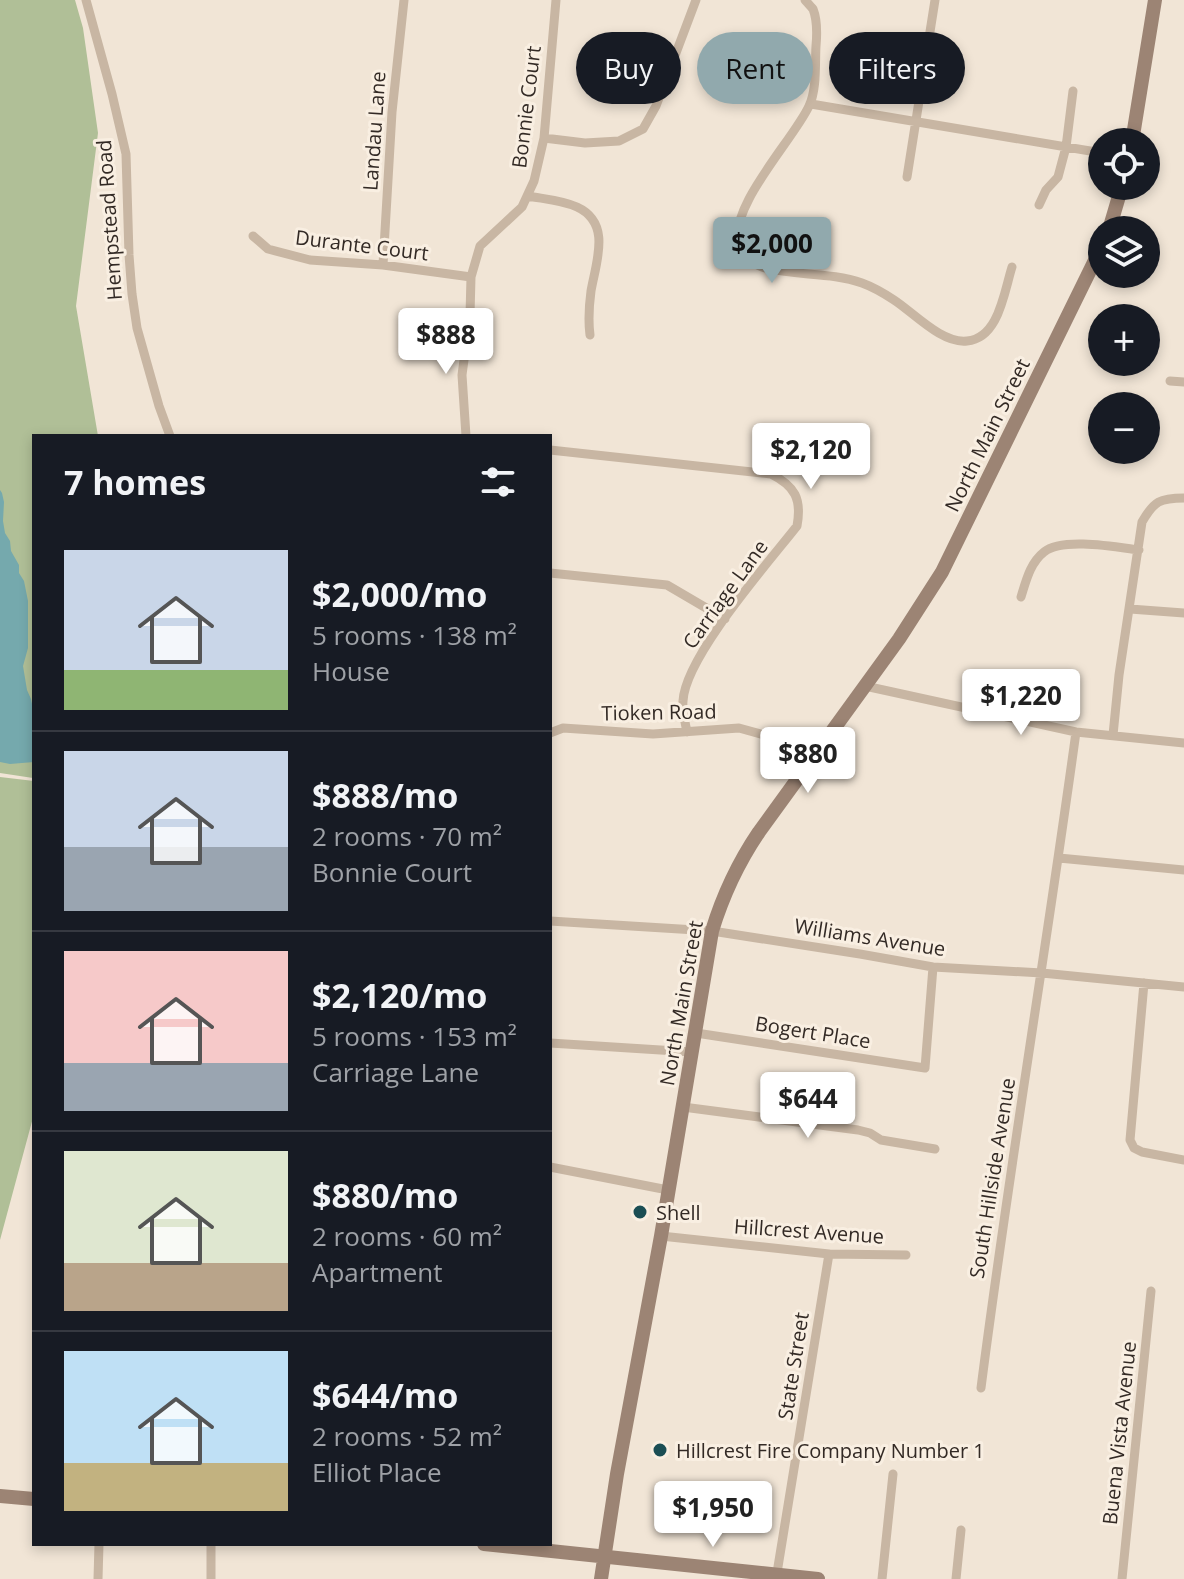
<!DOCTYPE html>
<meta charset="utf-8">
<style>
body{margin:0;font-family:"Open Sans",sans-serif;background:#242831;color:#f1f3f6;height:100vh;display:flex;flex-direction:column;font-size:30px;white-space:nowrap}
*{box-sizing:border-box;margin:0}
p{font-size:26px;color:#9ea1a6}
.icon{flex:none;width:44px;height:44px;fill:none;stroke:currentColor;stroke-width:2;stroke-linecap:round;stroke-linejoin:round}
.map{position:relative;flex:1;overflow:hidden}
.side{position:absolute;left:32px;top:434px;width:520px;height:1112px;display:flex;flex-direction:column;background:#171b24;border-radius:0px;box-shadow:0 4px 12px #0003}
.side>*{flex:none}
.banner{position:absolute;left:576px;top:32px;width:488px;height:72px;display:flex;gap:16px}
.controls{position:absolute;left:1088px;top:128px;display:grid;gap:16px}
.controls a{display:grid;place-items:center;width:72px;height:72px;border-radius:50%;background:#171b24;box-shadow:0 4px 12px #0003;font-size:40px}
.price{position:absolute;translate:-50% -68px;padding:0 18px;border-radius:8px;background:#fff;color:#222;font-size:26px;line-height:52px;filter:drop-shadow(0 2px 4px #0008)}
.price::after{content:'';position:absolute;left:50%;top:48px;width:24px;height:18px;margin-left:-12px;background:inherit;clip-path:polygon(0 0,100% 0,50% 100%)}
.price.active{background:#91a9ad;color:#111}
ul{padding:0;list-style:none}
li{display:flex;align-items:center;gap:24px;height:200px;padding:0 32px}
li+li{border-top:2px solid #363941}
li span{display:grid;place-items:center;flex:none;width:224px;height:160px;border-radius:0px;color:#555}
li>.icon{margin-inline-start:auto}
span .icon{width:96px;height:96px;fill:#fffc;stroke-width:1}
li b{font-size:34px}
h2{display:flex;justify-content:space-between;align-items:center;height:96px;padding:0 32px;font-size:34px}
.chip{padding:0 28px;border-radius:36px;background:#171b24;box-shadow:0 4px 12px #0003;font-size:28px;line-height:72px}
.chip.active{background:#91a9ad;color:#111}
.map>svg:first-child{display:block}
.green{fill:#b0bf97}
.water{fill:#75a9ad}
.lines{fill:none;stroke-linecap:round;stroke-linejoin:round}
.street{stroke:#c8b6a3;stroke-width:9}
.secondary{stroke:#9c8474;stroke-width:14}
.poi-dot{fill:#1b4e54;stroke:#f9efe2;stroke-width:3}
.labels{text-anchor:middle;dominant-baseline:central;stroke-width:6;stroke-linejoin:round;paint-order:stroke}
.street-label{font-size:20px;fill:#332a25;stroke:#f9efe2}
.poi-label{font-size:20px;fill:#332a25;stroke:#f9efe2;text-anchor:start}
</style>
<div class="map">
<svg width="1184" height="1579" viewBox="0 0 1184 1579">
<rect width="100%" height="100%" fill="#f1e5d6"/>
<path class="green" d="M 0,0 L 75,0 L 83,28 L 98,133 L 76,306 L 98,436 L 34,436 L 33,778 L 0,773 Z
M 0,777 L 34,781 L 34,1114 L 0,1240 Z"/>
<path class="water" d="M 0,490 L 2,493 L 4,502 L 3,521 L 5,533 L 10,541 L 11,551 L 19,565 L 19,573 L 24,581 L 28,601 L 28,648 L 23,666 L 27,690 L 31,699 L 34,714 L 34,762 L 10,764 L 0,762 Z"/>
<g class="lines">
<path class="street" d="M 86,0 L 112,94 L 126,154 L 129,255 L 132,294 L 137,328 L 159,406 L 170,436
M 805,0 C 806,1 812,8 813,9 C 817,19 817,35 816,46 C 815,63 817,90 809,106 C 794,139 727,208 739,245 C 742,256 755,265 765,268 C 797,276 831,272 862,283 C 873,287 885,294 894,300 C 914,313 942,344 967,341 C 999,338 1004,292 1012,267
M 811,104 L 1102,153
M 544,138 L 585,143 L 619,141 L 643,129 L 656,106 L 696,0
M 907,177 L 935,0
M 528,196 C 544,199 562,200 577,207 C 612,223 596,262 591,291 C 589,306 588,320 590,335
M 1039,205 L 1046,190 L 1058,177 L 1066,147 L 1073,91
M 253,236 L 268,249 L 310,260 L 383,265 L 471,277
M 383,265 L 392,112 L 404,0
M 1170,381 L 1184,382
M 466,436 L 462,375 L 470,315 L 471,277 L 480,246 L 522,207 L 534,181 L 544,138 L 556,0
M 550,450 L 771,474 C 795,486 802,499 797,526 C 768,563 685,657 683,701 C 682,710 685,722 687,732
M 550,573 L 667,585 L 725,619
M 1021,597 C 1026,581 1030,563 1044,552 C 1062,537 1116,547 1139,550
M 1130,609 L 1184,613
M 865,686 L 1076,732 L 1184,743
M 550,733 L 563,728 L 653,734 L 739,728 L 764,735 L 804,768
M 1113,735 L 1119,675 L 1142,522 C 1154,501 1160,498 1184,498
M 1059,858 L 1184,870
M 550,921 L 712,931 L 860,954 L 933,967 L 1042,973 L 1184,987
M 1144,983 L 1130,1140 L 1134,1148 L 1142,1152 L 1184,1160
M 696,1033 L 925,1068 L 933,967
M 550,1043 L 692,1052
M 683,1107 L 858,1130 L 870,1133 L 881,1140 L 935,1149
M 550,1167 L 668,1190
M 661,1236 L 829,1254 L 906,1255
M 981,1388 C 1009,1169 1046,951 1076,732
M 98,1579 L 99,1544
M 211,1579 L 211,1544
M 776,1579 L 829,1254
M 882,1579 L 893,1474
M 956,1579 L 961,1530
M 1122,1579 L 1151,1291"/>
<path class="secondary" d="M 1132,142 L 1155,0
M 1109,230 L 1122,186
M 0,1496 L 34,1499
M 484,1544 L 818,1579
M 601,1579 L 617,1474 L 661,1236 L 712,931 C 723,895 738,863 759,832 L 899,639 L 942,572 L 1102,246"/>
</g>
<g class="poi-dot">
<circle cx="640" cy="1212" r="8"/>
<circle cx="660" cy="1450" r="8"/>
</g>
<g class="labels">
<g class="street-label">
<text transform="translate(526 107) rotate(-83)">Bonnie Court</text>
<text transform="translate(374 131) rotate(-86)">Landau Lane</text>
<text transform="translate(109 220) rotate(-94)">Hempstead Road</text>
<text transform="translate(362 245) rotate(7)">Durante Court</text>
<text transform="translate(987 435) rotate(-64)">North Main Street</text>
<text transform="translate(725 594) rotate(-54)">Carriage Lane</text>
<text transform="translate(659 712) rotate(-1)">Tioken Road</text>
<text transform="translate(870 937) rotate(9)">Williams Avenue</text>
<text transform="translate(681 1003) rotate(-80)">North Main Street</text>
<text transform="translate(813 1032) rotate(9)">Bogert Place</text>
<text transform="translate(992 1178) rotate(-81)">South Hillside Avenue</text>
<text transform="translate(809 1231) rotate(4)">Hillcrest Avenue</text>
<text transform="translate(793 1366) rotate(-81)">State Street</text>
<text transform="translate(1119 1433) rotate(-84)">Buena Vista Avenue</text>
</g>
<g class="poi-label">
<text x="656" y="1212">Shell</text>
<text x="676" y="1450">Hillcrest Fire Company Number 1</text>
</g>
</g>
</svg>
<div class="controls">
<a><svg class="icon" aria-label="locate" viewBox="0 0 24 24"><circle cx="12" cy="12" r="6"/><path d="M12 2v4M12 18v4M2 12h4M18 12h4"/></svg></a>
<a><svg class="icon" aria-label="layers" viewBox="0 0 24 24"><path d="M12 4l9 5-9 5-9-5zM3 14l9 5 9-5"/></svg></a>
<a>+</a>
<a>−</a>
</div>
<b class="price active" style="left:772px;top:285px">$2,000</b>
<b class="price" style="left:446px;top:376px">$888</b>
<b class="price" style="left:811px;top:491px">$2,120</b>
<b class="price" style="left:1021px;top:737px">$1,220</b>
<b class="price" style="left:808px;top:795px">$880</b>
<b class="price" style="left:808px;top:1140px">$644</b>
<b class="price" style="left:713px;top:1549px">$1,950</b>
<div class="banner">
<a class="chip">Buy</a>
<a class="chip active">Rent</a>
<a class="chip">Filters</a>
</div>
<section class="side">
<h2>7 homes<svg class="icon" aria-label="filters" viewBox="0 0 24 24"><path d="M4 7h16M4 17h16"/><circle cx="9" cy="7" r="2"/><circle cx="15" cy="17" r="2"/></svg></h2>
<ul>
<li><span style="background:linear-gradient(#c9d6e8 75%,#8fb573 0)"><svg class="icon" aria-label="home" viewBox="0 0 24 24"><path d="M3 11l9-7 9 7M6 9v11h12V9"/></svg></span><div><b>$2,000/mo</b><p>5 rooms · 138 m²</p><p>House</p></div></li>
<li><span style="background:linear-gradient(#c9d6e8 60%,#9aa5b1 0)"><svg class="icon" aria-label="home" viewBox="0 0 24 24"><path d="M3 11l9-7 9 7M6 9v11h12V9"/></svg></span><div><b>$888/mo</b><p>2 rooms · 70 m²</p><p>Bonnie Court</p></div></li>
<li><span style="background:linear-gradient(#f6c9c9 70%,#9aa5b1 0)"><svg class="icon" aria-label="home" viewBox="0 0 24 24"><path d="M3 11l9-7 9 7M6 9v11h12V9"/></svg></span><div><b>$2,120/mo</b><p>5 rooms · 153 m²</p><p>Carriage Lane</p></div></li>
<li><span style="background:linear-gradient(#dfe7d0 70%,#b9a48a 0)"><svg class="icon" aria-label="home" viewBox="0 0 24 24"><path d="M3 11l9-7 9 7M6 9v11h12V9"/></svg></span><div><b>$880/mo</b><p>2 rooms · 60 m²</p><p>Apartment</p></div></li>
<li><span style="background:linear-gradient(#bfe0f5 70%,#c2b280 0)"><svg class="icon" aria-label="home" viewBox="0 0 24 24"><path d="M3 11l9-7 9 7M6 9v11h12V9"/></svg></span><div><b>$644/mo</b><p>2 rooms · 52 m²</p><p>Elliot Place</p></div></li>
</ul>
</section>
</div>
